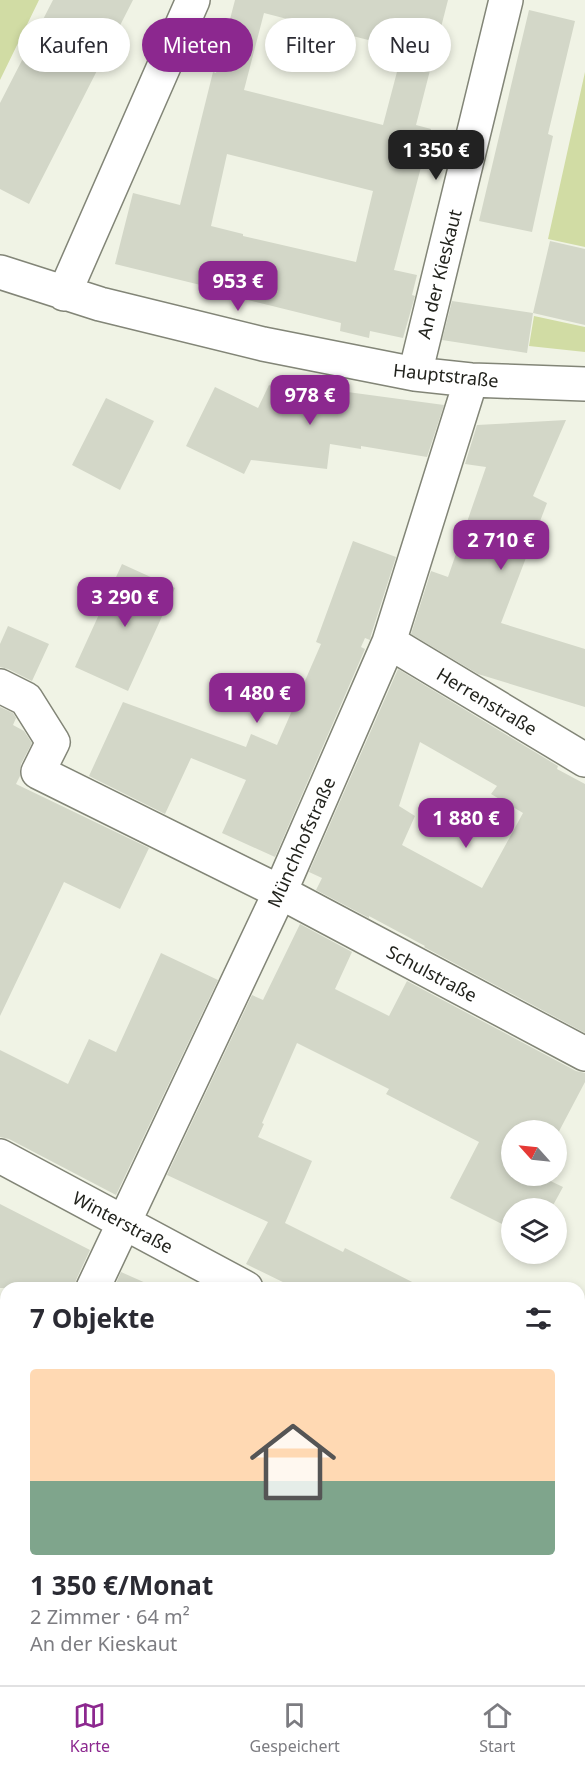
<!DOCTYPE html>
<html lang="de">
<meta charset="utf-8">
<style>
body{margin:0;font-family:"Noto Sans",sans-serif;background:#f7f7f7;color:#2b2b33;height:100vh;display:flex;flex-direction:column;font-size:22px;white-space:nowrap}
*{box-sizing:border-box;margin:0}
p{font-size:20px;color:#7c7c81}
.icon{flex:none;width:33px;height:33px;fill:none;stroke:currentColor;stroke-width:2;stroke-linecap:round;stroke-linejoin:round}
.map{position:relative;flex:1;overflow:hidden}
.sheet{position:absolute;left:0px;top:1282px;width:585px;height:404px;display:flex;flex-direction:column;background:#fff;border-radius:18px 18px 0 0;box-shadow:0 3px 9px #0003}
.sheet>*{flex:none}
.hud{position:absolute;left:18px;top:18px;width:549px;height:54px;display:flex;gap:12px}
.needle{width:39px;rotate:297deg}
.fabs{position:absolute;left:501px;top:1120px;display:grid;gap:12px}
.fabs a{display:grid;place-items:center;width:66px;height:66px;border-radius:50%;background:#fff;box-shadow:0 3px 9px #0003;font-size:30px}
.price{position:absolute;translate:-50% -51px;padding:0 14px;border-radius:12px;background:#8c288f;color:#fff;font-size:20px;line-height:39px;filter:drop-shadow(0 2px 3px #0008)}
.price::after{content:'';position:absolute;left:50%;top:36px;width:18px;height:14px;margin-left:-9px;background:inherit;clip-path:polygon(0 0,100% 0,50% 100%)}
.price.selected{background:#222;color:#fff}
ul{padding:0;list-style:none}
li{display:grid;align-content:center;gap:12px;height:318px;padding:0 30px}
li+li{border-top:2px solid #e1e1e2}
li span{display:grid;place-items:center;height:186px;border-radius:6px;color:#555}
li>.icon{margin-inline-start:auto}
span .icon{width:108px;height:108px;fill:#fffc;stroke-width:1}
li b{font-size:26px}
h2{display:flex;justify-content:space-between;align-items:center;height:72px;padding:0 30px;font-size:26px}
.chip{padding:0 21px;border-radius:27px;background:#fff;box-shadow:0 3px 9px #0003;font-size:21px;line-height:54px}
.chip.selected{background:#8c288f;color:#fff}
.dock{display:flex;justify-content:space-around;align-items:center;height:84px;border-top:2px solid #e1e1e2;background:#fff;font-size:16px;color:#7c7c81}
.dock a{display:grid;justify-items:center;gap:3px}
.dock .selected{color:#8c288f}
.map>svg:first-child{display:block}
.green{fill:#d1dca4}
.building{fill:#d3d7c8;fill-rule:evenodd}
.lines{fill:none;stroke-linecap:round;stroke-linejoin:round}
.minor-casing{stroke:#828577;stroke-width:36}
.minor{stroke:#fff;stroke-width:33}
.labels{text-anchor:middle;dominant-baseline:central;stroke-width:5;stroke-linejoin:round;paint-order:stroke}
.street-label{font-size:18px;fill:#22231d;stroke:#fff}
</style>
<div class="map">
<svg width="585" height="1685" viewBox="0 0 585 1685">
<rect width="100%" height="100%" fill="#f0f3e5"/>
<path class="green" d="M 0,0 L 39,0 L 0,80 Z
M 585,72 L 585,247 L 548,239 Z
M 534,316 L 585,327 L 585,352 L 529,346 Z"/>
<path class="building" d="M 53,0 L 133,0 L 29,204 L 0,189 L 0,103 Z
M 235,0 L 448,0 L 416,125 L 431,129 L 394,270 L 417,275 L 412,295 L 415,296 L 403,338 L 370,331 L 369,338 L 340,331 L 341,323 L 228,295 L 229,292 L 115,264 L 133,193 L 180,205 L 213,72 L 216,73 ZM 264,13 L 403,49 L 383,125 L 244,90 ZM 227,154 L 373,191 L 356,262 L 243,236 L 243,234 L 211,226 Z
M 529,10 L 575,21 L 548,134 L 553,136 L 532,232 L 479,221 Z
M 550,241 L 585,249 L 585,325 L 533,313 Z
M 452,301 L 533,313 L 527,353 L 442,340 Z
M 288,384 L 444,405 L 427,457 L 361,446 L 361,449 L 330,444 L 327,469 L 251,460 L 244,474 L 186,446 L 215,387 L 258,408 L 269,385 L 284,392 Z
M 106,398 L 154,421 L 120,490 L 72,465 Z
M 566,420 L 533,496 L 547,503 L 501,623 L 585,649 L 585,707 L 478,674 L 411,634 L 431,571 L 448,577 L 486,467 L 465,464 L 477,425 Z
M 353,541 L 396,557 L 371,635 L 370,640 L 365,638 L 361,647 L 365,649 L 275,857 L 222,833 L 246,780 L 191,758 L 165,814 L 89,776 L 123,702 L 246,747 L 251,734 L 277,745 L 321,644 L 316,642 Z
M 122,564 L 175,588 L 128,691 L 75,667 Z
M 8,626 L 49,644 L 32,681 L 8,669 L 0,667 L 0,644 Z
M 398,669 L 558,766 L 557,769 L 585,784 L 585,1033 L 424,947 L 425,946 L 369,916 L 369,918 L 316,890 L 322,878 L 309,872 ZM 420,742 L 497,786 L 491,794 L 523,813 L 482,888 L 402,845 L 415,816 L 399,806 Z
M 0,707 L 13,713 L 16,718 L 13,725 L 24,731 L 32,743 L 21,764 L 20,776 L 16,784 L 149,848 L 120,909 L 64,882 L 0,1016 Z
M 300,924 L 352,952 L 335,989 L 389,1016 L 407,981 L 576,1071 L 585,1073 L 585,1082 L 556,1137 L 556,1131 L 512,1131 L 512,1176 L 540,1176 L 563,1187 L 551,1209 L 512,1209 L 512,1229 L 450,1198 L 479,1142 L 386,1094 L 389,1089 L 297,1043 L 262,1123 L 264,1124 L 258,1137 L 312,1161 L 285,1223 L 343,1252 L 345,1248 L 424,1288 L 295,1288 L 246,1264 L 268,1222 L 167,1175 L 252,995 L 263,1000 Z
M 161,953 L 218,980 L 116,1195 L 9,1139 L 0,1137 L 0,1050 L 68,1084 L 89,1039 L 116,1052 Z
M 0,1204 L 90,1250 L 76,1280 L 74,1288 L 0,1288 Z
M 121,1272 L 157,1288 L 114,1288 Z"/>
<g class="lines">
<g class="minor-casing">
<path id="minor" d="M 0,272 L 100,304 L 263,344 L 415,374 L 471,380 L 585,384
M 64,294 L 193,0
M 415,374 L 506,0
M 389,642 L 585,760
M 0,686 L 26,699 L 53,742 L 38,772 L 280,892 L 585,1054
M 0,1156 L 246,1288
M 93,1288 L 280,892 L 389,642 L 471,380
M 579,1467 L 585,1470
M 0,1487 L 6,1474
M 0,1681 L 8,1685
M 404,1685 L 406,1680"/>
</g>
<use href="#minor" class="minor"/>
</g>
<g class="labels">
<g class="street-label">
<text transform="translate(439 274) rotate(-76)">An der Kieskaut</text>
<text transform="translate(446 375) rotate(6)">Hauptstraße</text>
<text transform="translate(487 701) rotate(31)">Herrenstraße</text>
<text transform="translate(301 842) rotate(-66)">Münchhofstraße</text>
<text transform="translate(432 973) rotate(28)">Schulstraße</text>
<text transform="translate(123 1222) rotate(28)">Winterstraße</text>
</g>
</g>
</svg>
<div class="fabs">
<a><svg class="needle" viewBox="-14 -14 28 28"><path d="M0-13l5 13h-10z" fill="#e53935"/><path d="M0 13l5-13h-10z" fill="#7c7c81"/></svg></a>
<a><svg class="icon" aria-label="layers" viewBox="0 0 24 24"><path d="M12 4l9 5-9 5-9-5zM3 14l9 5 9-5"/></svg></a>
</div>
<b class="price selected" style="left:436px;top:181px">1 350 €</b>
<b class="price" style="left:238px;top:312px">953 €</b>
<b class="price" style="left:310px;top:426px">978 €</b>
<b class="price" style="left:501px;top:571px">2 710 €</b>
<b class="price" style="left:125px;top:628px">3 290 €</b>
<b class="price" style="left:257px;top:724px">1 480 €</b>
<b class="price" style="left:466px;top:849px">1 880 €</b>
<div class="hud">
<a class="chip">Kaufen</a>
<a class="chip selected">Mieten</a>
<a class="chip">Filter</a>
<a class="chip">Neu</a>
</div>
<section class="sheet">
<h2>7 Objekte<svg class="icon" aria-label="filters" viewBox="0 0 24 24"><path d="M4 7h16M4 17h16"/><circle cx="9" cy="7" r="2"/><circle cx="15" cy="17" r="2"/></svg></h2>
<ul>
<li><span style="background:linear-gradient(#ffd9b3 60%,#7fa58c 0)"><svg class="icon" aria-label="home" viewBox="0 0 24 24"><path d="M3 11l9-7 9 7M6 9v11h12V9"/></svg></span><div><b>1 350 €/Monat</b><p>2 Zimmer · 64 m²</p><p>An der Kieskaut</p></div></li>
</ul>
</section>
</div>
<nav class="dock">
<a class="selected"><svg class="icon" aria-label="map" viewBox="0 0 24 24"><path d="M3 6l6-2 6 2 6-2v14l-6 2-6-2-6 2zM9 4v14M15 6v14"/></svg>Karte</a>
<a><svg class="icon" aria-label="saved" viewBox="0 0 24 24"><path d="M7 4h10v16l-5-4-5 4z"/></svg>Gespeichert</a>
<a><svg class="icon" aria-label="home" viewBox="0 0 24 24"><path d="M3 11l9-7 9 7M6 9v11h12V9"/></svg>Start</a>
</nav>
